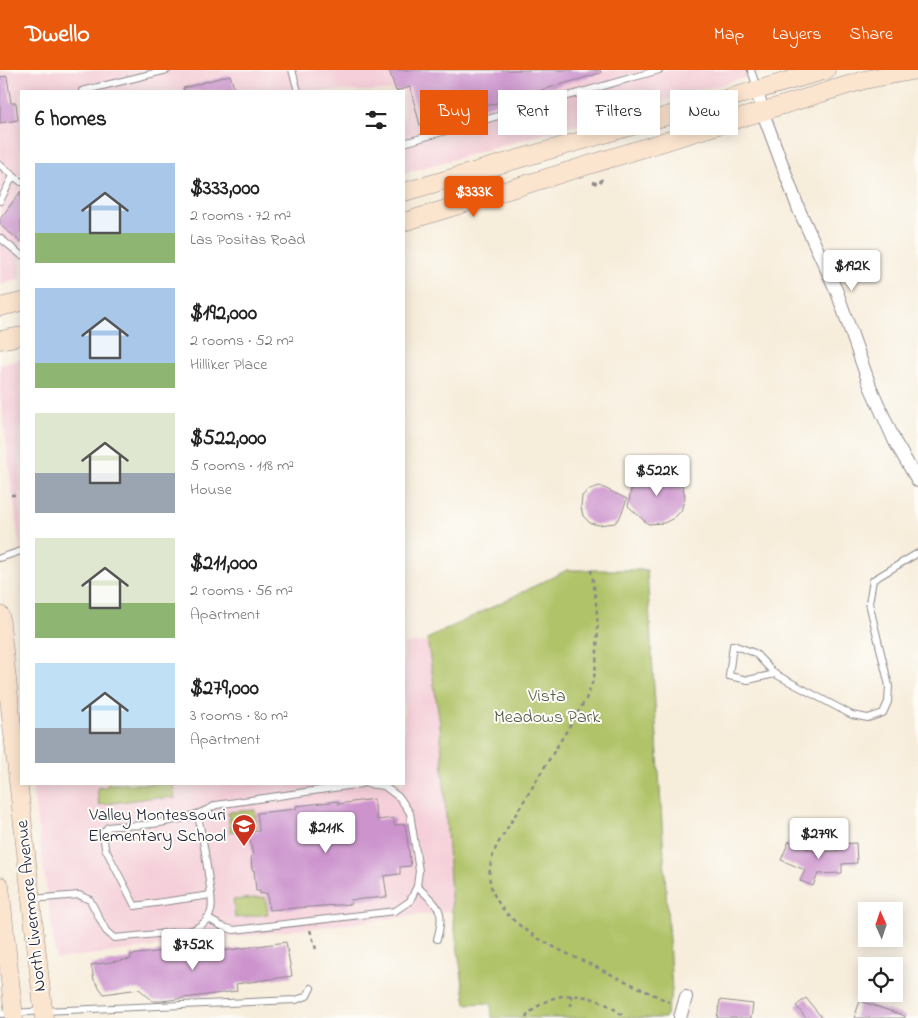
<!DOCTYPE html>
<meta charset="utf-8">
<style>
body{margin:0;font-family:"Indie Flower",sans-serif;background:#f2f2f2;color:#222;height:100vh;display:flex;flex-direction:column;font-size:19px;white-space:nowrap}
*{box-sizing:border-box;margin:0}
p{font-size:16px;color:#767676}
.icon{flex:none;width:28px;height:28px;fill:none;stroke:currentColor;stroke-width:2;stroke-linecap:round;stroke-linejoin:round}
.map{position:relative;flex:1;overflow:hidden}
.side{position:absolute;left:20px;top:20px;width:385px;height:695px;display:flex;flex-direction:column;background:#fff;border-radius:0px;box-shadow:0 2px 12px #0003}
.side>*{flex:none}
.top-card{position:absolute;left:420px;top:20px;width:422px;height:45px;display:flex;gap:10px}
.needle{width:32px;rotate:357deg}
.tools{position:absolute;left:858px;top:832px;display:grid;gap:10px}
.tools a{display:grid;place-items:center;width:45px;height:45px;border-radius:0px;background:#fff;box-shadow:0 2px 12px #0003;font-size:25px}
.price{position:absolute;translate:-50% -42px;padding:0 11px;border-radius:5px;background:#fff;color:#222;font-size:16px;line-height:32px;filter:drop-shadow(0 1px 2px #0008)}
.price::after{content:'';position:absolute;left:50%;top:30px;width:15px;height:11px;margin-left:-8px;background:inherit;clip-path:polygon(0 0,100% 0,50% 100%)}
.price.current{background:#ea580c;color:#fff}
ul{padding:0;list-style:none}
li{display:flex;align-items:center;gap:15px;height:125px;padding:0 15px}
li span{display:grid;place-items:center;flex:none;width:140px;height:100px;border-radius:0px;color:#555}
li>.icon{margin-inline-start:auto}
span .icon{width:60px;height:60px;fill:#fffc;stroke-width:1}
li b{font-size:21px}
h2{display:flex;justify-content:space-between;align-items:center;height:60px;padding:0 15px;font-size:21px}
.chip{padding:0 18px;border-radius:0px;background:#fff;box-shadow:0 2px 12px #0003;font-size:18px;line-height:45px}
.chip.current{background:#ea580c;color:#fff}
header{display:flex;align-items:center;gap:30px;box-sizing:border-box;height:70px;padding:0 25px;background:#ea580c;color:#fff}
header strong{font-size:24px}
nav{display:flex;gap:28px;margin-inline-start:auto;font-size:18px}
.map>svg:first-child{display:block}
.built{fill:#f5cfd9}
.green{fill:#b0c367;stroke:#697251}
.building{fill:#cc93cd}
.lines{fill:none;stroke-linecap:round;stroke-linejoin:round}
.service-casing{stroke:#8c888b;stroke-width:8}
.minor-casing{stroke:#8c888b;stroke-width:14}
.secondary-casing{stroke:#8c888b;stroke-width:19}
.path{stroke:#8c888b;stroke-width:2.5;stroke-dasharray:4 4;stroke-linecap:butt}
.service{stroke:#fff;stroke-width:6}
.minor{stroke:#fff;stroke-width:12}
.secondary{stroke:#fce5cf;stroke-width:18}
.labels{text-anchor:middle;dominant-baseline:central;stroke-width:4;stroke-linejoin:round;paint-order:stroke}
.park-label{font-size:18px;fill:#545a4a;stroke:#fdfcf7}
.poi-label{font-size:18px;fill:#22223b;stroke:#fdfcf7;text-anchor:end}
.street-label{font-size:18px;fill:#22223b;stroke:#fdfcf7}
</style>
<header>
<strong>Dwello</strong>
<nav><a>Map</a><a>Layers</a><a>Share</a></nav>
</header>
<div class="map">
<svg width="918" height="948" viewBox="0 0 918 948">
<rect width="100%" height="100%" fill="#fdfcf7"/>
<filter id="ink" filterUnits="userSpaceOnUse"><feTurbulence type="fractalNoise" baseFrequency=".02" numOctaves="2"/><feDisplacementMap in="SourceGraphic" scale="10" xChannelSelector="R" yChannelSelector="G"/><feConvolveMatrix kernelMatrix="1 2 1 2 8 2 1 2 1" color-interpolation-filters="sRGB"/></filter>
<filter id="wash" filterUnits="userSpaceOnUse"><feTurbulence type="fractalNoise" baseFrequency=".0096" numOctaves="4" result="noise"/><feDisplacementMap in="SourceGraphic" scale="20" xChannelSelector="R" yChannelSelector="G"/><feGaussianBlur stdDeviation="1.12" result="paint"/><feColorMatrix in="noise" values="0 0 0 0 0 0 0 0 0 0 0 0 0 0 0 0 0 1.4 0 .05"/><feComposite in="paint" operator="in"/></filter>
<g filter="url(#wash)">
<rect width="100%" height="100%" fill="#f7eddb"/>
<path class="built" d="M 0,0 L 773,0 L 404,103 L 404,21 L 21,21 L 21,209 L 0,215 Z
M 21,289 L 21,488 L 0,324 L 0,295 Z
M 434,571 L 452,841 L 56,889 L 32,714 L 404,714 L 404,574 Z"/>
<path class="green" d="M 567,500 L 647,500 L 672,921 L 665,948 L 492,948 L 491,933 L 466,934 L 452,841 L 440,654 L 427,569 Z
M 108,714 L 173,714 L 175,729 L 168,727 L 162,729 L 157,727 L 99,735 L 97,718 L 106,717 Z
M 255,740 L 257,758 L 230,762 L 228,742 Z
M 265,827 L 268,844 L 235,848 L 233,830 Z"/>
<g id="blocks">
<path class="building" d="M 389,0 L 600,0 L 601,3 L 420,55 L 410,17 L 396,21 Z
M 230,5 L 235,21 L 184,21 L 183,18 Z
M 7,6 L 11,33 L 16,33 L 18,50 L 0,53 L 0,7 Z
M 21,121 L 21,172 L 0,155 L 0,149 Z
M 654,399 L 665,400 L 673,404 L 678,409 L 683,417 L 685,427 L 681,441 L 674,448 L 664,453 L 648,454 L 628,436 L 632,415 L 637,408 L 644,403 Z
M 600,416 L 627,429 L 620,447 L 615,453 L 599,455 L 590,453 L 583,446 L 581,437 L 582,426 L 590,419 Z
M 374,729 L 377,750 L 394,748 L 394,755 L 405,754 L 411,796 L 400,797 L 400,804 L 384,806 L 387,827 L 350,830 L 351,834 L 269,840 L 267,823 L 260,824 L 260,821 L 256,821 L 254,800 L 252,800 L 251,787 L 253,786 L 249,765 L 253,764 L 253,762 L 259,761 L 257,743 L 296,739 L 296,736 L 338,731 L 338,734 Z
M 789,771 L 815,782 L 838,781 L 837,774 L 856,773 L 857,793 L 842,794 L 842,803 L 818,804 L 813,816 L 800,811 L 805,800 L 781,790 Z
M 286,872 L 292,906 L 236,914 L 237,921 L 162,931 L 153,931 L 139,919 L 104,924 L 94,910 L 91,895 L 131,889 L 130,885 L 214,875 L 215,882 Z
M 806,928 L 822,948 L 806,948 L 796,936 Z
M 720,930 L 753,934 L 751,948 L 717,948 Z
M 860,931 L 905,946 L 905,948 L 854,948 Z"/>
</g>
</g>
<g filter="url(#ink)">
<use href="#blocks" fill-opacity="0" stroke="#8c888b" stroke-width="1"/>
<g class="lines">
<g class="service-casing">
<path id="service" d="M 292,0 L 298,21
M 751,0 L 757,18
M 82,21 L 167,0
M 404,73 L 659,0
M 0,95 L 21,112
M 0,131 L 13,106
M 0,168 L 21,185
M 0,488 L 21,481
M 775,604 L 748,610 L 729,606 L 733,575 L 755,583 L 775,604 L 852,645 L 868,648 L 883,643 L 888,632 L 889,616 L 869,533 L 873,510 L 918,483
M 417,816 C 438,837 446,838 437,869
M 211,825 L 135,836 L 105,778 L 103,763 L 108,757 C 120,755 131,756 143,755 C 165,753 197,747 216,735 L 361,714
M 32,829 L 79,825 L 90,830 L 106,861 L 114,868 L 190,861 C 199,857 208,852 211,841 C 213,834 211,825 210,818 C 207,793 203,769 198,745
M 207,848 L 223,857 L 234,860 L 395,841 L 410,831 L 417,816 L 419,801 L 410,743 L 400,728 L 384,716 L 367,714
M 0,944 L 44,941 L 296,930 L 307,926 L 311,918"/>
</g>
<g class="minor-casing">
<path id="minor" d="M 757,20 L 763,43 L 799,140 L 837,222 L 870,316 L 895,372 L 918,411
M 680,948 L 686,927"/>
</g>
<g class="secondary-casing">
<path id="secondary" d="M 404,122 L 826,0
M 404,152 L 864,10 L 916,0
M 0,237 L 21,232
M 0,270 L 21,266
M 0,545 L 44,948
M 0,816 L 14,948"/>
</g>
<path class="path" d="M 593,112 L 598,114 L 605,106
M 11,425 L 15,425
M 591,500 C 598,534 600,572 594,607 C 592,614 589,622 586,629 L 497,775 C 492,787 488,798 490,812 C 499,858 563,881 600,899 C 623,910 646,921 669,932
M 310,860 L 316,879
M 571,925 L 571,936
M 526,948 C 528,943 532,941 537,937 C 563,916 603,926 625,948"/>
<use href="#service" class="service"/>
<use href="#minor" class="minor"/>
<use href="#secondary" class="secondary"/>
</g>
</g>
<defs>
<g id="school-pin" transform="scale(1.25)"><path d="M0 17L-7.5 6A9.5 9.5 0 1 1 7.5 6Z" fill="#c8321e" stroke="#fdfcf7"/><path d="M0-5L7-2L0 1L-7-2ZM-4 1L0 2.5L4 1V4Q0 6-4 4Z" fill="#fff"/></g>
</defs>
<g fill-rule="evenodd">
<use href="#school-pin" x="244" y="756"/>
</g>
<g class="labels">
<g class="park-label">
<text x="547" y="627">Vista<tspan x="547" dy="21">Meadows Park</tspan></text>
</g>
<g class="poi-label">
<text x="226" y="746">Valley Montessouri<tspan x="226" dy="21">Elementary School</tspan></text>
</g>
<g class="street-label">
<text transform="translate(32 836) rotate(-96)">North Livermore Avenue</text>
</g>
</g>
</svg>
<div class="tools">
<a><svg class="needle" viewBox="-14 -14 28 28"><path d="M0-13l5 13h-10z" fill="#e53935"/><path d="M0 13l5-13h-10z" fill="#767676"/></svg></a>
<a><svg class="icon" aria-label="locate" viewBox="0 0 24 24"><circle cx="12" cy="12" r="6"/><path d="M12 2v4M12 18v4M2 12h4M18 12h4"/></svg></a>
</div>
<b class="price current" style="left:474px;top:148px">$333K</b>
<b class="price" style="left:852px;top:222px">$192K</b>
<b class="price" style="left:657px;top:427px">$522K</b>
<b class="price" style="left:326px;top:784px">$211K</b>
<b class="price" style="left:819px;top:790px">$279K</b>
<b class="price" style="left:193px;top:901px">$752K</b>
<div class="top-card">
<a class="chip current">Buy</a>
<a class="chip">Rent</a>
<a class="chip">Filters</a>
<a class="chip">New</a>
</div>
<section class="side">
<h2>6 homes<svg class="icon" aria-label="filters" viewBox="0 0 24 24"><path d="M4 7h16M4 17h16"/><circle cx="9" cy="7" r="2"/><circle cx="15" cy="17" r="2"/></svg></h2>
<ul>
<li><span style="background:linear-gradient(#a9c7e8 70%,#8fb573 0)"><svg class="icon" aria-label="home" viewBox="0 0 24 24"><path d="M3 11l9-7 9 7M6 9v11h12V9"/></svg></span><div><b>$333,000</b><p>2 rooms · 72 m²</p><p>Las Positas Road</p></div></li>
<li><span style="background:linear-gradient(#a9c7e8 75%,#8fb573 0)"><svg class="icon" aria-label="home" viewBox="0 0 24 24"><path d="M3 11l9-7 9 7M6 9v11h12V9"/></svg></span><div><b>$192,000</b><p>2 rooms · 52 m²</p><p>Hilliker Place</p></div></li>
<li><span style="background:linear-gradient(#dfe7d0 60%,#9aa5b1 0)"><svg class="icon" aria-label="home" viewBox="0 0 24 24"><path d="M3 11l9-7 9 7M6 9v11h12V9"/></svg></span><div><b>$522,000</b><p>5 rooms · 118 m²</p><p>House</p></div></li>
<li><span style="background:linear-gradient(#dfe7d0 65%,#8fb573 0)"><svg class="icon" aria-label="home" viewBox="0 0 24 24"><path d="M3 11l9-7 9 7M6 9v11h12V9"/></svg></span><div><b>$211,000</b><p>2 rooms · 56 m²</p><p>Apartment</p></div></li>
<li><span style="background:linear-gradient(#bfe0f5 65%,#9aa5b1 0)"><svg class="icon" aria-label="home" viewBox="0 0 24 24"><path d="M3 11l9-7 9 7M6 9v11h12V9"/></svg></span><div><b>$279,000</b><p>3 rooms · 80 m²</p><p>Apartment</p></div></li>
</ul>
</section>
</div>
